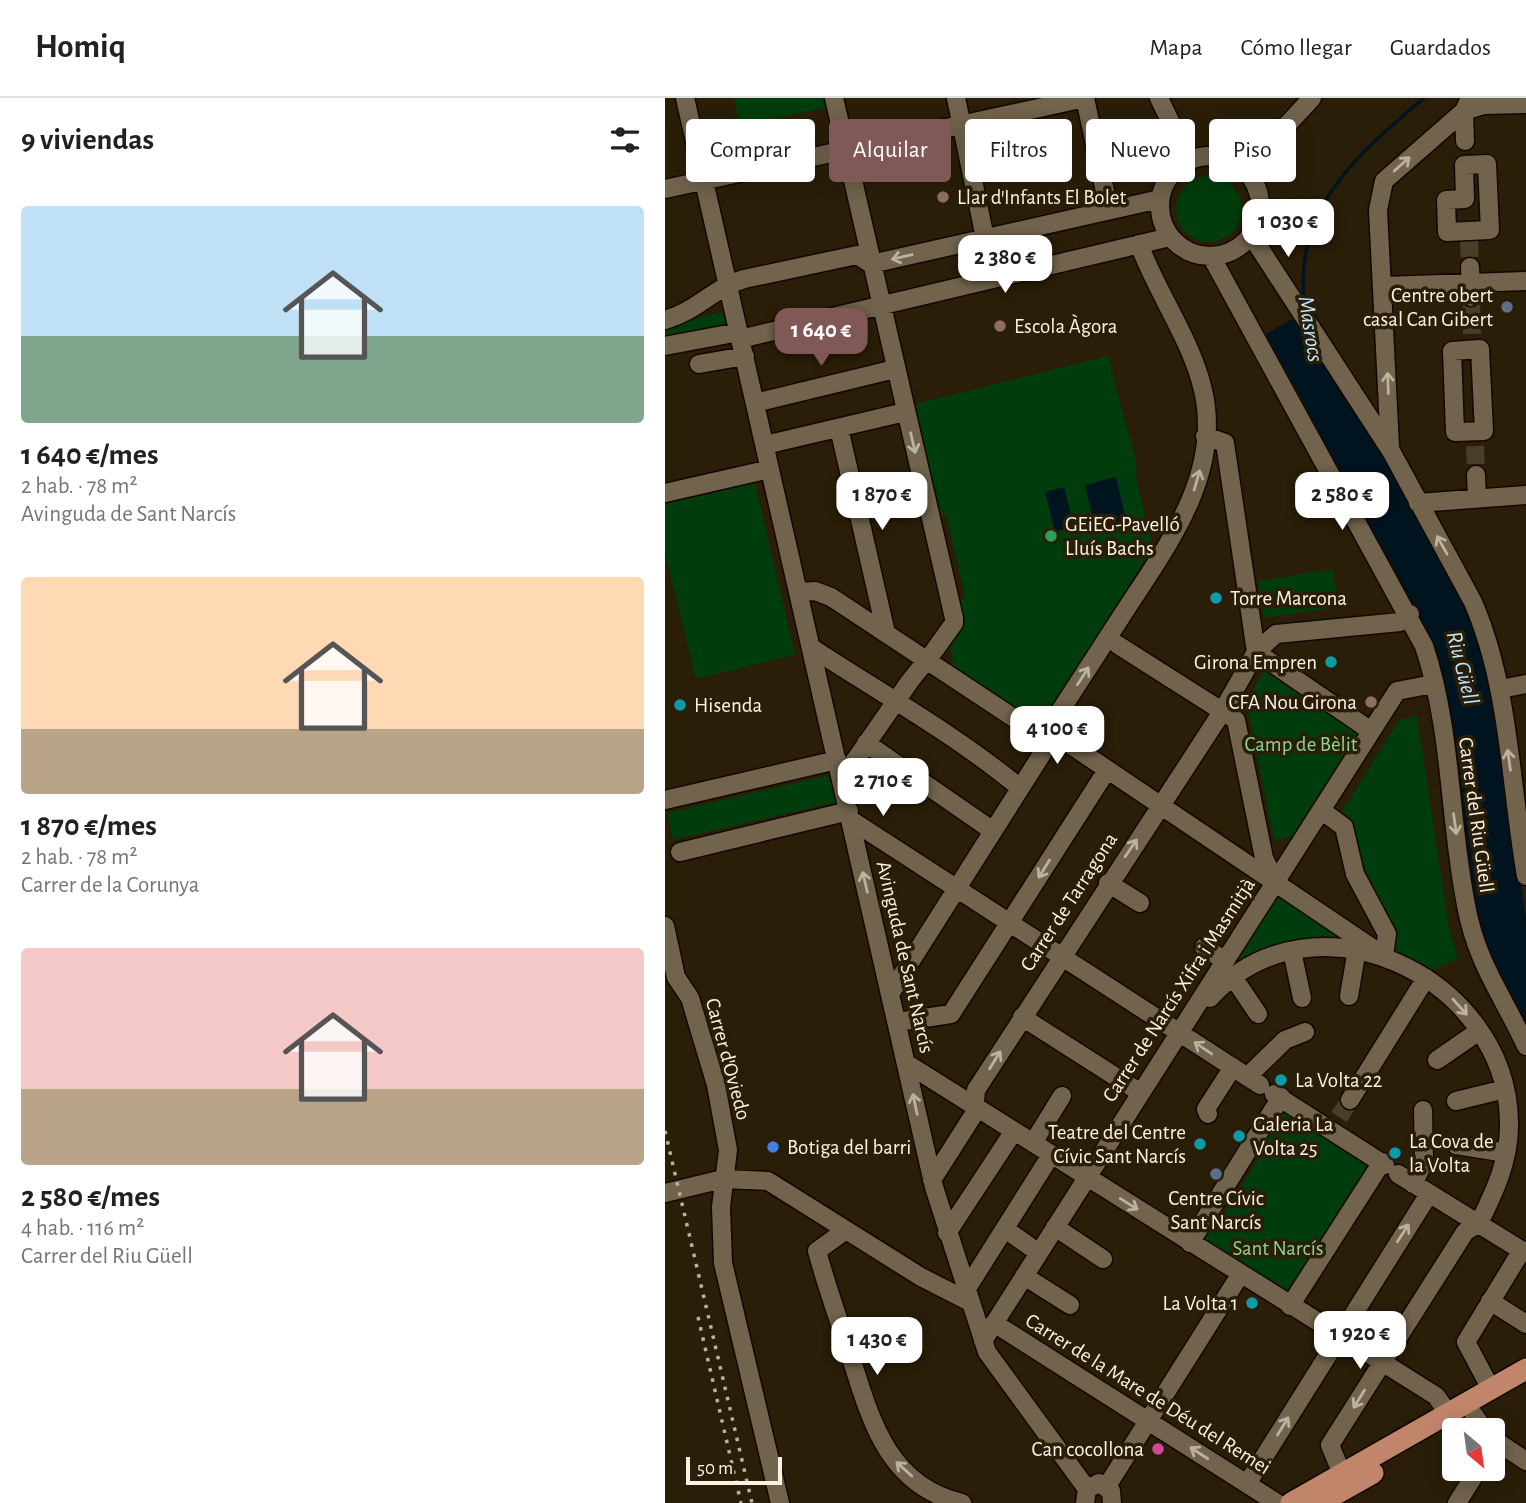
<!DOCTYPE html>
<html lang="es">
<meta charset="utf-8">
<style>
body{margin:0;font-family:"Alegreya Sans",sans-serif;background:#f2f2f2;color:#202124;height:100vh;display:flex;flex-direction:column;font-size:26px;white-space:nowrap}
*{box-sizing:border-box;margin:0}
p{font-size:23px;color:#757577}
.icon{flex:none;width:38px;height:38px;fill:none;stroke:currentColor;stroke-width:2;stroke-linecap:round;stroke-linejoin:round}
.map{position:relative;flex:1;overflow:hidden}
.sheet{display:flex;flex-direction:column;background:#fff;width:665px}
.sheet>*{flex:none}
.hud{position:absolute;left:21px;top:21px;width:665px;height:63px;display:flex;gap:14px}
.needle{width:46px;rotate:151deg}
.tools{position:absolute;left:777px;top:1320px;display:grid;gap:14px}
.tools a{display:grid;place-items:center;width:63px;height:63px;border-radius:7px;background:#fff;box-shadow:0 4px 18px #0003;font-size:35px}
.scale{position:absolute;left:21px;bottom:18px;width:96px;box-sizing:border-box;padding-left:7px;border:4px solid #faf2e5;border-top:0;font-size:19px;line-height:24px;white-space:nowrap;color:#faf2e5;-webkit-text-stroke:5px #2a1e08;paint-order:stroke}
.price{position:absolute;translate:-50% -60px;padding:0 16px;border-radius:14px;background:#fff;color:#222;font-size:23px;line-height:46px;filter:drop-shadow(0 2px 4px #0008)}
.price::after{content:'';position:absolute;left:50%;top:42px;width:21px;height:16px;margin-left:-10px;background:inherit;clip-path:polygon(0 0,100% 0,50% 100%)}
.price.current{background:#805856;color:#fff}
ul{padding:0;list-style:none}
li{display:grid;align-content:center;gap:14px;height:371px;padding:0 21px}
li span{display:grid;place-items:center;height:217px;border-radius:7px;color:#555}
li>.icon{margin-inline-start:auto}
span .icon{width:126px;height:126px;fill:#fffc;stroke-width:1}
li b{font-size:30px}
h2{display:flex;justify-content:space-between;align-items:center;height:84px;padding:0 21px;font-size:30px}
.chip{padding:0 24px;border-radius:7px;background:#fff;box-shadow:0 4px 18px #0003;font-size:24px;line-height:63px}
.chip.current{background:#805856;color:#fff}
header{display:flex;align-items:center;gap:42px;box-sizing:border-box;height:98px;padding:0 35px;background:#fff;border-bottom:2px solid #e0e0e0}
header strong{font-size:33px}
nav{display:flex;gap:38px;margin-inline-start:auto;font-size:24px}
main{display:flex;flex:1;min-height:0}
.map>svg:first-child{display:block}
.green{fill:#013c0c}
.water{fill:#00141f}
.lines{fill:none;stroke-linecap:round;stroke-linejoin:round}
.stream{stroke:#00141f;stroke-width:3.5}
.minor-tunnel{stroke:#493e29;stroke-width:18;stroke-dasharray:18 9;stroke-linecap:butt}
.minor-casing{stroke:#130700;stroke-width:21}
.major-casing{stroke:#130700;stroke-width:24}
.minor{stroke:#71634c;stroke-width:18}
.major{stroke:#c1856c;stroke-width:21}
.rail{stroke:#bab1a1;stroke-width:3.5;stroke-dasharray:3.5 7;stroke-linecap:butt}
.oneway{stroke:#bcb2a0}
.education-dot{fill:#8d6e63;stroke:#2a1e08;stroke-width:2.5}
.service-dot{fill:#5c6f8a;stroke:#2a1e08;stroke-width:2.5}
.leisure-dot{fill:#2e9e5b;stroke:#2a1e08;stroke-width:2.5}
.culture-dot{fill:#0f9aa8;stroke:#2a1e08;stroke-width:2.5}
.shop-dot{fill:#3f7fe0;stroke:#2a1e08;stroke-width:2.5}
.hotel-dot{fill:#d1479c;stroke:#2a1e08;stroke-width:2.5}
.labels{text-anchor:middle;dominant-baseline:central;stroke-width:7;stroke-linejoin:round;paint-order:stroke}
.poi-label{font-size:21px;fill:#faf2e5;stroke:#2a1e08;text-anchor:start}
.park-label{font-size:21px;fill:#88d68b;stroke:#2a1e08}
.street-label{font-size:21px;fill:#faf2e5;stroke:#2a1e08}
.water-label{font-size:23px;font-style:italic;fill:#bee7fd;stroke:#2a1e08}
</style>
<header>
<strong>Homiq</strong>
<nav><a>Mapa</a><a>Cómo llegar</a><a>Guardados</a></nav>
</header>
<main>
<section class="sheet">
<h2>9 viviendas<svg class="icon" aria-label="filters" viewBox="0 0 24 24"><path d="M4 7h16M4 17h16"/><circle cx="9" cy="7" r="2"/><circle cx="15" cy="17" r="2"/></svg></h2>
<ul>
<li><span style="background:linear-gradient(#bfe0f5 60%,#7fa58c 0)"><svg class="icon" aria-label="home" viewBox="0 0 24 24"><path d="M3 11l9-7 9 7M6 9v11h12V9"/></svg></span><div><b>1 640 €/mes</b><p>2 hab. · 78 m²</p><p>Avinguda de Sant Narcís</p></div></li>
<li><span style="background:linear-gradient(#ffd9b3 70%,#b9a48a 0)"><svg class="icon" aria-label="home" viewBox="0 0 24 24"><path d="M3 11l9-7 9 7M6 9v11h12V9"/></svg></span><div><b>1 870 €/mes</b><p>2 hab. · 78 m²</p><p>Carrer de la Corunya</p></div></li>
<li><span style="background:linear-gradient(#f6c9c9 65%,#b9a48a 0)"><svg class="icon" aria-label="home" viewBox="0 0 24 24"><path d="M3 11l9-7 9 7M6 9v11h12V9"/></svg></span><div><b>2 580 €/mes</b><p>4 hab. · 116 m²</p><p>Carrer del Riu Güell</p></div></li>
</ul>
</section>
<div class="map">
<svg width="861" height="1405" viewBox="0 0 861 1405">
<rect width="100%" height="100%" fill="#2a1e08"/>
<path class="green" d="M 69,0 L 158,0 L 160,10 L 75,28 Z
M511 111a33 33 0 1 1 66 0a33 33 0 1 1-66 0Z
M 54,214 L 60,217 L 62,223 L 58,229 L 0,239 L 0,230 Z
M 443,258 L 472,368 L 469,372 L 488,449 L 387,609 L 351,611 L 289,570 L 285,550 L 300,527 L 295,501 L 300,499 L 281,416 L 276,417 L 250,306 Z
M 90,385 L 130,557 L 31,581 L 0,455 L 0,406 Z
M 668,471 L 674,509 L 599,520 L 593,483 Z
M 602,568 L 700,633 L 633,737 L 609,743 L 581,603 Z
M 752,618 L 784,830 L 793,861 L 764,873 L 727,855 L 712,809 L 674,718 L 735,621 Z
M 164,677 L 171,704 L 8,742 L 2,715 Z
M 622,799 L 671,832 L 676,841 C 636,843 611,839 576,861 L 567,860 L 606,801 Z
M 618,1010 L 707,1066 L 623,1198 L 534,1142 L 551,1115 L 560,1114 L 595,1058 L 593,1049 Z"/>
<path class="water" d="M 631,219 L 721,357 L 813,532 L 832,619 L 861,820 L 861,931 C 846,905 831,878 822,849 C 793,751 797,645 770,547 L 601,236 Z
M 451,379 L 462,426 L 431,433 L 420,387 Z
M 399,389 L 409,429 L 390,434 L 380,394 Z"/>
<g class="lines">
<path class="stream" d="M 640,208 C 626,111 693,56 759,0"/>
<path class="minor-tunnel" d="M 804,141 L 805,169
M 806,199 L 807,236
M 810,348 L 811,377
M 674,1019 L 685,1002"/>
<g class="minor-casing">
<path id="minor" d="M 20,0 L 269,1089 L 322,1254 L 422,1391
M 169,0 L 289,520 L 289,525 L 269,553 L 245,583 L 177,681
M 291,0 L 320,140
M 420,0 L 444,112
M 494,0 L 524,63
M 799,13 L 819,7 L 861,6
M 799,13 L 800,43
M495 108a50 50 0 1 1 100 0a50 50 0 1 1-100 0Z
M 822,66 L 825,132 L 782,134 L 781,102 L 800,101 L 799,67 Z
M 581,71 L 647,0
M 0,91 L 420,0
M 586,137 L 726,353 L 808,504 C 845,590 845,686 861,778
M 546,158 L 759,548 C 787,631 784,722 801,807 C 811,864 838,898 861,948
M 206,166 L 495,101
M 805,169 L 806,199
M 719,188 L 861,183
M 0,222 C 32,213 48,190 79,181 L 192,157 L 206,166
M 75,241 L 505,139
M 0,248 L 74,234
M 815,251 L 819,333 L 790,334 L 787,253 Z
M 34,266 L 80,258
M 90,305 L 230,271
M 174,330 L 221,535
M 540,338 L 560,345 L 591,554
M 100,347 L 240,314
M 725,349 L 713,112 L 719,83 L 799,13 L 805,0
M 811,377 L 812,400
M 0,395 L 105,371
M 753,405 L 861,397
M 134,494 L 150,493 L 166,499 L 367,632 L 397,641 L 719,858
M 453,547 L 571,622 L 599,760 L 610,784
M 147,550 C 217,596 290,636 355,690
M 591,554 L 706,633
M 835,591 L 861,586
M 201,645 L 328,733
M 0,702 L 172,662
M 656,712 L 679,729 L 690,776 L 722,836 L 719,858
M 186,722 L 595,987
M 15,754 L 184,713
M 443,785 L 475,805
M 0,828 L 11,879 L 25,900 L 51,987 L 63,1052 L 56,1109 L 58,1165 L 115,1405
M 539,849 L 560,863
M 627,853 L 637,900
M 568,879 L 593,916
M 225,896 L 377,656 L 381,635 C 406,597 431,558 456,519 C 499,452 558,378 538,292 C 526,241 492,195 474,146
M 684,898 L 692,851
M 545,900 C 648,786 842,879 844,1024 C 845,1061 830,1093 814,1125
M 357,919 L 476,995
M 232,924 L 286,916 L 442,672
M 772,962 L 814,933
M 241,965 L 771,1298 L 783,1315
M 582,979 L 620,942 L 640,934
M 609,996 L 720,1067
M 685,1002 L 761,880
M 791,1003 L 840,991
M 543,1016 L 541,1011 L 568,969
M 368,1045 L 397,998
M 791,1047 L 841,1055
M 733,1076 L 861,1155
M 267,1082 L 309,1016 L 311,992 L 557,614 L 591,554 L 611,536 L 735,524 L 745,516
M 748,1086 L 759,1064 L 758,1012
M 0,1095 L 58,1081 L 103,1083 L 256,1179 L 305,1204
M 390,1129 L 438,1161
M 340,1131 L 374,1155
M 181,1132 L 152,1153 C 161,1186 172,1218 183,1250 C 204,1315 219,1387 297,1405
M 282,1135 L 349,1033
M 525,1145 L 616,999
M 359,1178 L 405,1207
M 301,1192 L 386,1057
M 825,1203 L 861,1226
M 625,1208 L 717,1064
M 329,1225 L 612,1405
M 318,1243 L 732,593 L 763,587
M 826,1291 L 801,1244 L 857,1152
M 809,1317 L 819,1332
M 828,1341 L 861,1363
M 677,1376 L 665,1347 L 800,1134 L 814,1125
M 582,1386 L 764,1096
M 442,1388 L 575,1177
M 420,1405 L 422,1391 L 434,1385 L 446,1393 L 447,1405
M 792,1405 L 814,1370"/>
</g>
<g class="major-casing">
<path id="major" d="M 626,1405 L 861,1271
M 655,1405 L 708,1375"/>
</g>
<use href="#minor" class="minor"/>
<use href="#major" class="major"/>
<path class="rail" d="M 0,1033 L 87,1405
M 33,1219 L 76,1405"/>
</g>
<defs><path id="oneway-shaft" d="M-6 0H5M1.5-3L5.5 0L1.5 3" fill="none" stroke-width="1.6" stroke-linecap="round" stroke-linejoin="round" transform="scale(1.75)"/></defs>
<g class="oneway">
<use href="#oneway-shaft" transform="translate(737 66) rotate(-42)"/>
<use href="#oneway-shaft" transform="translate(237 159) rotate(167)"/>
<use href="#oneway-shaft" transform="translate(723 285) rotate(-92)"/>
<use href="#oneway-shaft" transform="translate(248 345) rotate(77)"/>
<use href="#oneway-shaft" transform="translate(532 382) rotate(-74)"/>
<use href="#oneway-shaft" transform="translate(777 447) rotate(-119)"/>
<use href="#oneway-shaft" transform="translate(418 578) rotate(-57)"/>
<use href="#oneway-shaft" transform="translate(844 662) rotate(-98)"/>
<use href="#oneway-shaft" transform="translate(790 726) rotate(82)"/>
<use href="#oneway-shaft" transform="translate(466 750) rotate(-56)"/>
<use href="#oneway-shaft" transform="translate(379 771) rotate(122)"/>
<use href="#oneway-shaft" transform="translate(200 784) rotate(-103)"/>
<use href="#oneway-shaft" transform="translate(795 909) rotate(48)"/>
<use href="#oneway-shaft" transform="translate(538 950) rotate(-146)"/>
<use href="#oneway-shaft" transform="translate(330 962) rotate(-58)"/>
<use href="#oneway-shaft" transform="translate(250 1006) rotate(-102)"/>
<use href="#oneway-shaft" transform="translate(464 1106) rotate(32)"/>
<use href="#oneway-shaft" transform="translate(738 1135) rotate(-57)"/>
<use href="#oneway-shaft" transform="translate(694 1301) rotate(122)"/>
<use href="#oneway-shaft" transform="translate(618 1328) rotate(-58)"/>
<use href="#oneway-shaft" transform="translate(534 1355) rotate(-147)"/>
<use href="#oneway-shaft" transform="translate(239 1371) rotate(-138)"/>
</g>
<g class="education-dot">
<circle cx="278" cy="99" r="7"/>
<circle cx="335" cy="228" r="7"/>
<circle cx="706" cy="604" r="7"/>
</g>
<g class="service-dot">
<circle cx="842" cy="209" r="7"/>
<circle cx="551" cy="1076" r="7"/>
</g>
<circle class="leisure-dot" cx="386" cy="438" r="7"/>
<g class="culture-dot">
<circle cx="551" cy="500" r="7"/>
<circle cx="666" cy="564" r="7"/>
<circle cx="15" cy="607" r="7"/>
<circle cx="616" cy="982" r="7"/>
<circle cx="574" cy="1038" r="7"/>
<circle cx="535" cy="1046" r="7"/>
<circle cx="730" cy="1055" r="7"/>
<circle cx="587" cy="1205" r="7"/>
</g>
<circle class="shop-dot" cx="108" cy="1049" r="7"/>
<circle class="hotel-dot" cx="493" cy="1351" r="7"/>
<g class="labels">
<g class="poi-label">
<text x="292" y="99">Llar d'Infants El Bolet</text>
<text x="828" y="197" text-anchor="end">Centre obert<tspan x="828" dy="24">casal Can Gibert</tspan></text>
<text x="349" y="228">Escola Àgora</text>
<text x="400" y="426">GEiEG-Pavelló<tspan x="400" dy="24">Lluís Bachs</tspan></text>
<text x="565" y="500">Torre Marcona</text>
<text x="652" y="564" text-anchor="end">Girona Empren</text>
<text x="692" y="604" text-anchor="end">CFA Nou Girona</text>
<text x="29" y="607">Hisenda</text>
<text x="630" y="982">La Volta 22</text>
<text x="588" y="1026">Galeria La<tspan x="588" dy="24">Volta 25</tspan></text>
<text x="521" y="1034" text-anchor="end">Teatre del Centre<tspan x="521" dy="24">Cívic Sant Narcís</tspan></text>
<text x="744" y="1043">La Cova de<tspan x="744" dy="24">la Volta</tspan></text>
<text x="122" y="1049">Botiga del barri</text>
<text x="551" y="1100" text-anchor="middle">Centre Cívic<tspan x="551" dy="24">Sant Narcís</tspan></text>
<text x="573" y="1205" text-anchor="end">La Volta 1</text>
<text x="479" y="1351" text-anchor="end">Can cocollona</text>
</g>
<g class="park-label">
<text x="636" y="646">Camp de Bèlit</text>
<text x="613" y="1150">Sant Narcís</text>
</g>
<g class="street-label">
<text transform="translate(811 717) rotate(82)">Carrer del Riu Güell</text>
<text transform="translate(404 804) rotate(-57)">Carrer de Tarragona</text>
<text transform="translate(240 859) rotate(77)">Avinguda de Sant Narcís</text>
<text transform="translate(514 892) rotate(-57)">Carrer de Narcís Xifra i Masmitjà</text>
<text transform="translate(63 961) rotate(75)">Carrer d'Oviedo</text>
<text transform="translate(483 1296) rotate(32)">Carrer de la Mare de Déu del Remei</text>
</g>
<g class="water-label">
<text transform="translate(645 231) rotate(81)">Masrocs</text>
<text transform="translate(797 570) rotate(76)">Riu Güell</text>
</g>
</g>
</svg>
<div class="tools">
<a><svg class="needle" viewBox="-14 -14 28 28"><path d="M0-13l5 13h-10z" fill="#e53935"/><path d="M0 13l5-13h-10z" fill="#757577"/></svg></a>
</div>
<div class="scale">50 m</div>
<b class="price" style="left:623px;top:161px">1 030 €</b>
<b class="price" style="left:340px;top:197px">2 380 €</b>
<b class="price current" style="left:156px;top:270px">1 640 €</b>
<b class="price" style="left:217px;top:434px">1 870 €</b>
<b class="price" style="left:677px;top:434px">2 580 €</b>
<b class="price" style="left:392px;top:668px">4 100 €</b>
<b class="price" style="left:218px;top:720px">2 710 €</b>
<b class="price" style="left:695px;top:1273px">1 920 €</b>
<b class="price" style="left:212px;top:1279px">1 430 €</b>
<div class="hud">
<a class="chip">Comprar</a>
<a class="chip current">Alquilar</a>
<a class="chip">Filtros</a>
<a class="chip">Nuevo</a>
<a class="chip">Piso</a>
</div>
</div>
</main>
